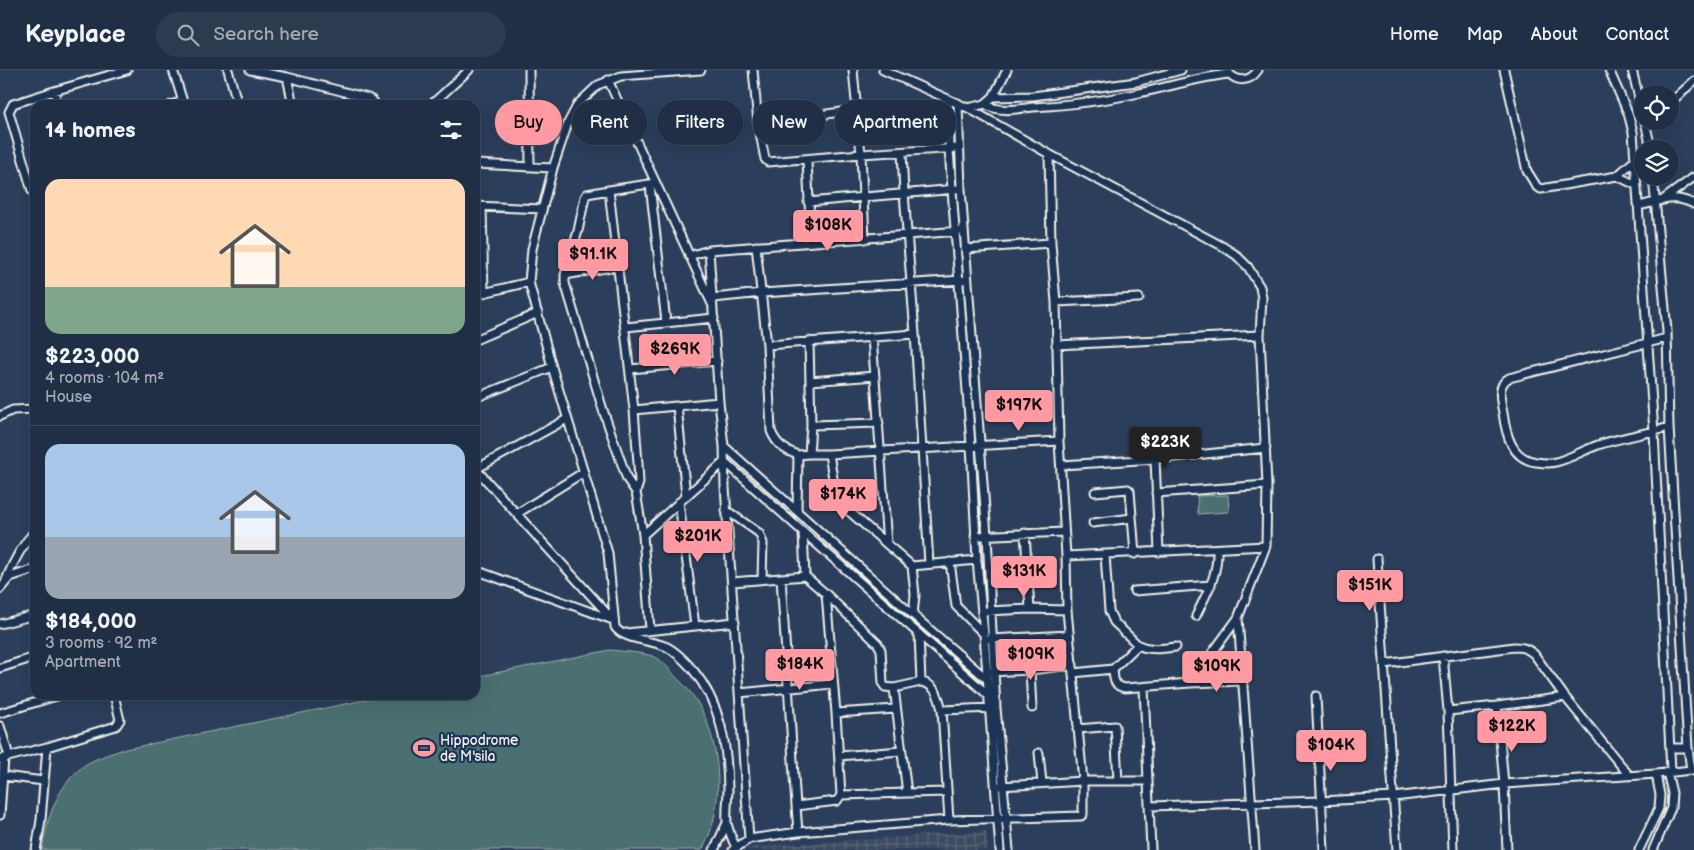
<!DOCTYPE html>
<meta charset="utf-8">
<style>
body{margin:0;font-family:"Balsamiq Sans",sans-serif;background:#2d3b50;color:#f1f3f6;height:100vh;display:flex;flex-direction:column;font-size:19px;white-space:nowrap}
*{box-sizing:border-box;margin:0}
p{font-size:16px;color:#a2a9b3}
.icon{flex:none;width:28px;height:28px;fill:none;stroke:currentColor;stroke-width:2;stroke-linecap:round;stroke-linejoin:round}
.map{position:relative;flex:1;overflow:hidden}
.side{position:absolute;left:30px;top:30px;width:450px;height:600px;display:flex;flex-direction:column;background:#202f45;border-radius:15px;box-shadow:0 5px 20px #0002,0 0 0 1px #3d4a5e}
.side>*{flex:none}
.top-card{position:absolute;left:495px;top:30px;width:475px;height:45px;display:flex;gap:10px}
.controls{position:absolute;left:1634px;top:15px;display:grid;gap:10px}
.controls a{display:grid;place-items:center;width:45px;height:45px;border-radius:50%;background:#202f45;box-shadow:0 5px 20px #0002,0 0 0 1px #3d4a5e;font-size:25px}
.price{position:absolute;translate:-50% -42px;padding:0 11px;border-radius:5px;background:#ff9aa2;color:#111;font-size:16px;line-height:32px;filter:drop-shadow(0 1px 2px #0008)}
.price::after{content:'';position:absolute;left:50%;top:30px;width:15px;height:11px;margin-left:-8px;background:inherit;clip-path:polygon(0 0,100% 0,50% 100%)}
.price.active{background:#222;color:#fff}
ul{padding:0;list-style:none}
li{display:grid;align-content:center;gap:10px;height:265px;padding:0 15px}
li+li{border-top:1px solid #3d4a5e}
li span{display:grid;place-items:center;height:155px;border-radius:15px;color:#555}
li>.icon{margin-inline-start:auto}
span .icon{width:90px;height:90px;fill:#fffc;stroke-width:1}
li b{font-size:21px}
h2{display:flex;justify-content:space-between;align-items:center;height:60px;padding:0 15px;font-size:21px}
.pill{padding:0 18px;border-radius:22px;background:#202f45;box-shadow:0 5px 20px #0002,0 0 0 1px #3d4a5e;font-size:18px;line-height:45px}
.pill.active{background:#ff9aa2;color:#111}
header{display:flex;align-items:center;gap:30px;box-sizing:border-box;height:70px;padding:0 25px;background:#202f45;border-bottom:1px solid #3d4a5e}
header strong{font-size:24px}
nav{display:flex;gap:28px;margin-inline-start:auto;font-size:18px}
.search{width:350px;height:45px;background:#2d3b50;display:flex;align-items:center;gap:12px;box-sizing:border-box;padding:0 18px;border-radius:28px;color:#a2a9b3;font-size:19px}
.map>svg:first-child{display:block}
.industrial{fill:url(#industrial-grid)}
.grass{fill:#4c7071;stroke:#a0b0ac}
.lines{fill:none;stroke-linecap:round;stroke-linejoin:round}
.street-casing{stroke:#f4f1e8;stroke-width:11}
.street{stroke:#1d3557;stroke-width:7}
.labels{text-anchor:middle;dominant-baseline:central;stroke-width:4.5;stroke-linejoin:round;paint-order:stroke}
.poi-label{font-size:14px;fill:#f4f1e8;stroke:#1d3557;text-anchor:start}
</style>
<header>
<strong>Keyplace</strong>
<div class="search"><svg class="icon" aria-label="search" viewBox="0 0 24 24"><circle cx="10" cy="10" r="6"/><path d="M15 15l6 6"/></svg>Search here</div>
<nav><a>Home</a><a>Map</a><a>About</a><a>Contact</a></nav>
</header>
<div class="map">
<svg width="1694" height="780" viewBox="0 0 1694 780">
<defs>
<pattern id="industrial-grid" width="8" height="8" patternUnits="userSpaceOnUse" patternTransform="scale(1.25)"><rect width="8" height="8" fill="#3c4b61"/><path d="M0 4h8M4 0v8" fill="none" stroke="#596578"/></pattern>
</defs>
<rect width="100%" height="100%" fill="#2b3f5c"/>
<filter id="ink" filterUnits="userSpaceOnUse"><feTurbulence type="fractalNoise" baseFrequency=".02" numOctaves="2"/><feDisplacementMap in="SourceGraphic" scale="10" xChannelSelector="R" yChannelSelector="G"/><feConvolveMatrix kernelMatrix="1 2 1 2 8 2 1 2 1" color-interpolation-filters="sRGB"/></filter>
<g filter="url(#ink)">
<path class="industrial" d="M 986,761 L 988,780 L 744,780 L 751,777 Z"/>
<path class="grass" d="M 1228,425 L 1229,442 L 1198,444 L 1197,426 Z
M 610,580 C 620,581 647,583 655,587 C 664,591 671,602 677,608 C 682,613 687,618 691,623 C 722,663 727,737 702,780 L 42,780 C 47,748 57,715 85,695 C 96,688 109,684 121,680 L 389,625 L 475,625 L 475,607 Z"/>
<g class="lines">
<g class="street-casing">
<path id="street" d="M 173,0 L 184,35
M 228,0 L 238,35
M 250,0 L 287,7 L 368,28 L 373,31 L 376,35
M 529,0 L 530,96
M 701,0 L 621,6 L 598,15 L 578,34 L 568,53 L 553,98 L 532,179 L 529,212 L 552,297 L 608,483 L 615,557 C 623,570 653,570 667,577 C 677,582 686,592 693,600 C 721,634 727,674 728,718 C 728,729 726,741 727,752 C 728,761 733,770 736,778
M 753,0 L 758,53 L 765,89 L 768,92 L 861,84 L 959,78
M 853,0 L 861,84 L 865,169
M 883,0 L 968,38 L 1049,84 L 1222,176 L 1236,185 L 1248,197 L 1260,217 L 1262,228 L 1260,265 L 1267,415 L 1266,476 L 1238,548 L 1255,780
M 1504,0 L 1527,101 L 1537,117 L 1541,119 L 1617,106 L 1636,115
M 1609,0 L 1628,43 L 1633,62 L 1654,362 L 1671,701
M 1632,0 L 1642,40
M 1228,2 C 1237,13 1250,12 1258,0
M 287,7 L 293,35
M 608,10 L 712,234
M 54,21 L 58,35
M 993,27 L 1007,0
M 948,29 L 949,79 L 971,375 L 977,490 L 984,564 L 1000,780
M 958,33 L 961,119 L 987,466 L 996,638 L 1009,780
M 1670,33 L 1694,11
M 985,34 C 998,43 1018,39 1033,37 C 1068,35 1104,31 1139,23 C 1169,17 1199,7 1229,4
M 171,35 L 183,31
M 431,35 L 469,0
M 968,38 L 985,34 L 993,27 L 1033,26 L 1136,12 L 1181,0
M 1645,51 L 1651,79
M 758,53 L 857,40 L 947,35
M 902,82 L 904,123 L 915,264 L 929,494
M 807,90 L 811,172
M 475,94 L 553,98
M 1617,106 L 1635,90
M 1653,106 L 1667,261 L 1669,357 L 1688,678 L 1691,700
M 650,115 L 666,252
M 609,120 L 587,124 L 585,127 L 578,161 L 565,205 L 565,213 L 603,340 L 627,409 L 636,422
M 35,123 L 32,121 L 9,42 L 13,34 L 54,21 L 127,0
M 1664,129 L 1694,107
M 808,132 L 956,119
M 475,136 L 542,139
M 1638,136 C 1660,132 1672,123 1694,134
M 482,137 L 484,223
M 756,176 L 767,275 L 771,361 C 776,374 784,380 798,385
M 965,179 L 1051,173
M 709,180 L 719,332 L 724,376 L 725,417 L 749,769
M 689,186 L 709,180 L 960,161
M 565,205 L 617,196
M 475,225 L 529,212
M 713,228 L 762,223 L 962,210
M 1056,232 L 1139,228
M 626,257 L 714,248
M 872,267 L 887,474
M 1667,268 L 1509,308 C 1496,315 1501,331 1503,343 C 1506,365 1512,389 1536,392 C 1543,393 1549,394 1556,392 C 1571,388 1584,380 1598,375 C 1622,367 1646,364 1669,357
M 475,270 L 538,243
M 809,271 L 811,355 L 809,384
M 767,275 L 915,264
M 1056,275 L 1260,265
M 630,299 L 717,291
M 810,311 L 875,306
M 475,328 L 552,297
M 677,336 L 686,426
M 634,340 L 719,332
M 0,346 L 13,340 L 35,339
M 811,355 L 879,353
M 724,376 L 913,545 L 987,609
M 829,384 L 1059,371
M 1155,389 L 1159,482
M 724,391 L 803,462 L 987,624
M 1062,395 L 1155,389 L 1266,378
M 475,398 L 613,550 L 475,500
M 476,399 L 567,349
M 1095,422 L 1128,419 L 1130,421 L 1135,484
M 1156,423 L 1267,415
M 679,432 L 695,556
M 726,440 L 759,463 L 763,473 L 762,509
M 797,441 L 798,385 L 809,384 L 829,384 L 836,427 L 843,436 L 912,496 L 915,525 L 913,545
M 518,443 L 584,402
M 1093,453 L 1132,448
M 803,462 L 805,506 L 826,524 L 878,574 L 881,580 L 883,614 L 885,617 L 894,618 L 921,612
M 1025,463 L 1030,539
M 643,465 L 724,392
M 975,466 L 1064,462
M 1105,485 L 1109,541 L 1114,552 L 1138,575 C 1150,581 1163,578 1176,577
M 1066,486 L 1266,476
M 1377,489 L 1397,780
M 950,492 L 956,536 L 984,564
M 912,496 L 977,490
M 781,508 L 796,736
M 6,510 C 13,492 22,475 35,461
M 732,512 L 805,506
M 0,519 L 10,507 L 35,499
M 1134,521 L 1211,515
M 987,541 L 1030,539 L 1067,540
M 1196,546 C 1207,522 1218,506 1217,479
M 0,554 L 35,545
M 650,560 L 643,465 L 636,422 L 639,413 L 638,393 L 634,340 L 609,120 L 656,113
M 626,563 L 735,552
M 919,564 L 921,612 C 936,614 939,628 942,640 L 993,638
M 990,569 L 1069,565
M 1443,586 L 1448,641 L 1453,780
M 1384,594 L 1514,577 C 1522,577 1527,578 1534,584 L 1565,627 L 1628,704
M 0,598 L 35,587
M 1113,599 L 1138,575
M 1030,600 L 1032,638
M 990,602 L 1030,600 L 1073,595
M 1073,603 L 1113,599 C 1114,609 1113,616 1125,618 L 1190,613 L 1238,548
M 1190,613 L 1243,611
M 894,618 L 907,723 L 947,722
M 739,623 L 833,614
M 1316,626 L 1324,780
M 942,640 L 949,750
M 1448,641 L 1497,636
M 0,643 L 60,625
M 836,643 L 896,639
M 0,656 L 9,686
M 1077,659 L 1115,656 L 1118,711
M 1671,678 L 1688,678
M 1039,683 L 1042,713
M 839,686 L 901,681
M 0,689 L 47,677 L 116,656 L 120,650 L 114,625
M 3,706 L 44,711
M 1148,711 L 1151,780
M 1000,716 L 1083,711 L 1148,711 L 1144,617
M 841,725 L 907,723
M 1149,736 L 1321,731 L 1394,727 L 1504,714 L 1656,704 L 1691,700 L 1694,701
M 0,745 L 4,688
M 798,762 L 796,736 L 837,731 L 841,725 L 836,643 L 826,524
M 36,780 L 41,750 L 47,677
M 714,780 L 727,753
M 733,780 L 749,769 L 798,762 L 949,750 L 1081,746 L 1083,744 L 1083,711 L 1067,540 L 1066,486 L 1059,371 L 1056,232 L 1051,173 L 1049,84
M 1507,780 L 1504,714 L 1497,636 L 1565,627
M 1639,780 L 1659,738 L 1660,725 L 1656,704
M 1653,780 L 1671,738 L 1672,723 L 1667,702"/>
</g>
<use href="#street" class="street"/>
</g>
</g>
<defs>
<g id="stadium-bare" transform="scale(1.725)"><path d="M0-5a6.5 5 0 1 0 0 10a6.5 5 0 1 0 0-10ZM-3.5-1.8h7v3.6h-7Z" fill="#ff9aa2" stroke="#1d3557" stroke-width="2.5" paint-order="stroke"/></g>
</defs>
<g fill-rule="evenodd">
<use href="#stadium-bare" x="424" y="678"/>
</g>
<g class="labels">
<g class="poi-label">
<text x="440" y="670">Hippodrome<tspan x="440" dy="16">de M'sila</tspan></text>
</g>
</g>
</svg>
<div class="controls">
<a><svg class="icon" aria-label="locate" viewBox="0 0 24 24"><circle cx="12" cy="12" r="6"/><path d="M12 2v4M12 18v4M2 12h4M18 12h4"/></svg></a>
<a><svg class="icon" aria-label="layers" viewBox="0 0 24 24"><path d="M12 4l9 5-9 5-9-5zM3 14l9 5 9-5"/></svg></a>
</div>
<b class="price" style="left:828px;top:182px">$108K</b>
<b class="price" style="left:593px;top:211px">$91.1K</b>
<b class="price" style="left:675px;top:306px">$269K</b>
<b class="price" style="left:1019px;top:362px">$197K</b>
<b class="price active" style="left:1165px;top:399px">$223K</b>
<b class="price" style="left:843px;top:451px">$174K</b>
<b class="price" style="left:698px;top:493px">$201K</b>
<b class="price" style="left:1024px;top:528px">$131K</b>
<b class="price" style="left:1370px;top:542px">$151K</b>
<b class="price" style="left:1031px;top:611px">$109K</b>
<b class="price" style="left:800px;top:621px">$184K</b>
<b class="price" style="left:1217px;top:623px">$109K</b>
<b class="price" style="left:1512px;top:683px">$122K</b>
<b class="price" style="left:1331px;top:702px">$104K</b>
<div class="top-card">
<a class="pill active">Buy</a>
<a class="pill">Rent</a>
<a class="pill">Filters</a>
<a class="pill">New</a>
<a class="pill">Apartment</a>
</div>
<section class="side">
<h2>14 homes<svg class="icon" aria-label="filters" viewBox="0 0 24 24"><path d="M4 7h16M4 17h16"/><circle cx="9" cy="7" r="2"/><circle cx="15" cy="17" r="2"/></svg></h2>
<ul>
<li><span style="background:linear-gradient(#ffd9b3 70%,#7fa58c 0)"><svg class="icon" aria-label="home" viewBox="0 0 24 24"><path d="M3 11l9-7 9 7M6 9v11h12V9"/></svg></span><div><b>$223,000</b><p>4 rooms · 104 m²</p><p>House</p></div></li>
<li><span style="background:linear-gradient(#a9c7e8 60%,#9aa5b1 0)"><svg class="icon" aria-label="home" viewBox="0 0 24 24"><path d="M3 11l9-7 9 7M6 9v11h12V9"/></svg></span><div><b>$184,000</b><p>3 rooms · 92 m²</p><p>Apartment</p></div></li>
</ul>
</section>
</div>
